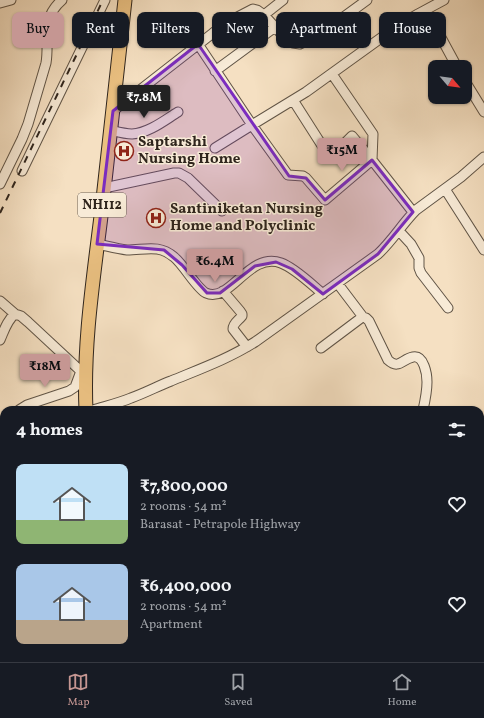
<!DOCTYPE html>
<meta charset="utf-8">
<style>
body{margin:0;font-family:Vollkorn,serif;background:#20242c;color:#f1f3f6;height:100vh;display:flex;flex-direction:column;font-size:15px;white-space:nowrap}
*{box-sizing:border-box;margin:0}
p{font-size:13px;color:#9ea1a6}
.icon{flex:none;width:22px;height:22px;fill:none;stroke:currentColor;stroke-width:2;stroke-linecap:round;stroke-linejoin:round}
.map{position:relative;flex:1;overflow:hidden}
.panel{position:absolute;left:0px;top:406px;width:484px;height:256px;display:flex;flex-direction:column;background:#171b24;border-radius:12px 12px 0 0;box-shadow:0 1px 3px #0004}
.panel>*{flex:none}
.banner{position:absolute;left:12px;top:12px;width:460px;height:36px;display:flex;gap:8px}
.needle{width:26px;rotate:119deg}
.buttons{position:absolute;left:428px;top:60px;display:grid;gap:8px}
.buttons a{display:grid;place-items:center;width:44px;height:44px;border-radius:8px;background:#171b24;box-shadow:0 1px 3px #0004;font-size:20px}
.price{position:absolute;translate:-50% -34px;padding:0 9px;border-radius:4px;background:#c59692;color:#111;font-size:13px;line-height:26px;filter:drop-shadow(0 1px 2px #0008)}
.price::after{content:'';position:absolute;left:50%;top:24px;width:12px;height:9px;margin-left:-6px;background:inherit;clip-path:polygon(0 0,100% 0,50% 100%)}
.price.current{background:#222;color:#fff}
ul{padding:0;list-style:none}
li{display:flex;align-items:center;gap:12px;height:100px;padding:0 16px}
li span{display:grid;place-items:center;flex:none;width:112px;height:80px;border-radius:8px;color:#555}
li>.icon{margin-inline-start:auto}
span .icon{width:48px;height:48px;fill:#fffc;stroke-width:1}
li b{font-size:17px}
h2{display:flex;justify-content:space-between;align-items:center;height:48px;padding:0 16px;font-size:17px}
.pill{padding:0 14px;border-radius:8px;background:#171b24;box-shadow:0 1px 3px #0004;font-size:14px;line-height:36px}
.pill.current{background:#c59692;color:#111}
.dock{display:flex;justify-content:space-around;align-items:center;height:56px;border-top:1px solid #363941;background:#171b24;font-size:11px;color:#9ea1a6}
.dock a{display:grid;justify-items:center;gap:2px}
.dock .current{color:#c59692}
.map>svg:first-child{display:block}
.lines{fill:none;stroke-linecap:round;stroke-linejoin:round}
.minor-casing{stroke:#605446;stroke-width:11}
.major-casing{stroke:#2f251d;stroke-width:13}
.highway-casing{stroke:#2f251d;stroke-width:15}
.minor{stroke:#f8ebd7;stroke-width:9}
.major{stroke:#eac081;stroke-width:11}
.highway{stroke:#eac081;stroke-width:13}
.rail{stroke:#2f251d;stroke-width:2;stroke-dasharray:7 7;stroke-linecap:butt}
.marked{fill:#7b2cbf;fill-opacity:0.2;stroke:#7b2cbf;stroke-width:3;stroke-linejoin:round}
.labels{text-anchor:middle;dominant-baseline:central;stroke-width:3;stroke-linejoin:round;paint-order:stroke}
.shield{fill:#f8ebd7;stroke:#6b6055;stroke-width:1}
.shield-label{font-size:14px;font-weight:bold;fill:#2f251d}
.poi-label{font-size:15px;font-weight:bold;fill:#2f251d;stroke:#f8ebd7;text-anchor:start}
</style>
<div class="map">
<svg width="484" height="662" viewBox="0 0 484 662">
<rect width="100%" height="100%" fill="#f5e0c2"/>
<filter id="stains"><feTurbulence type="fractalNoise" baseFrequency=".005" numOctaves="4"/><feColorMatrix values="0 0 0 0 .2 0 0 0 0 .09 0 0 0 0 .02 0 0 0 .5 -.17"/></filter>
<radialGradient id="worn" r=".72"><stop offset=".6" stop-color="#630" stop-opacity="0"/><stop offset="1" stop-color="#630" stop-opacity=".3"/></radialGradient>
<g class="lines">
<g class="minor-casing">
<path id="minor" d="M 0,3 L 11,0
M 426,10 L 457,67
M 264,15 L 283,0
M 198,44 L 252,125 L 306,92 L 399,25 L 418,14 L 444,0
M 215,71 L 275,27
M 332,74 L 373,134 L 372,160 L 413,212
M 465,81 L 484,112
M 113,111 L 213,33 L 228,22 L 253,9 L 257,10 L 264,15 L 286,39 L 293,43 L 300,44 L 319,35 L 367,0
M 110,130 C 118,132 125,134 132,134 C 149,133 165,120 178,112
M 215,148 L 252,125 L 288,175 L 303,176 L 306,178 L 325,200 L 372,160 L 352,136 L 330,158 L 293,100
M 22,171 L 105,0
M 0,184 L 22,139 L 28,124 L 46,63 C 50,39 40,19 62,0
M 104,188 L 174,173 L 179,173 L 188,178 L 222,211
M 445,189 L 484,250
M 399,231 L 411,244 L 419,258 L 419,268 L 421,273 L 448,308
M 97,244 C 107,246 117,249 127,250 C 145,250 159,244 174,257 C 184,265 197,289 206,293 C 230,304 249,251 281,263 C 295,268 312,285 323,294
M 338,284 L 363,317
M 223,291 L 240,311 L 242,314 L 242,316 C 238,321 233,323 233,329 L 247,347
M 0,301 L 15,314
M 0,340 C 4,331 7,320 15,314 L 21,316 L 28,322 L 85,375
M 321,348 L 361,318 L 363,317 L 366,318 L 369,321 L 388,360 C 399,370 402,359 413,357 C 424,355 427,374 427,382 C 427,391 425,401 423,410
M 19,410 L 27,405 L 69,391 L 75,387 L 81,371
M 93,410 C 106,406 119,403 131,398 C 145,393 158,386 171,381 C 200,369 228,359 255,342 L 378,254 C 393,240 402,224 416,210 L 461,177 L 484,157
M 0,426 L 4,423
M 480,447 L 484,447
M 0,470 L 4,481
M 1,572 L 4,578
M 480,652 L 484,646
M 0,658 L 11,662
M 240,658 L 240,662
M 312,658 L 315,662
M 147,660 L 163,658
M 38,662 L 41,658
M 117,662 L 122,658
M 477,662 L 478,658"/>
</g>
<g class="major-casing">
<path id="major" d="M 480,611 L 484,612
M 266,662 L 275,658"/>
</g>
<g class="highway-casing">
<path id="highway" d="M 86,410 C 83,342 94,275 102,208 C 110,139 117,69 125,0
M 146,658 L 148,662"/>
</g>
<use href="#minor" class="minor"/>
<use href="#major" class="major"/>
<use href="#highway" class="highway"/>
<path class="rail" d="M 0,213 L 103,0"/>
</g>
<path class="marked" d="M 198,44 L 289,176 L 306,178 L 325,200 L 372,160 L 413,212 L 378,254 L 323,294 L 292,269 L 276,262 L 255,266 L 220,293 L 207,293 L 182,265 L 164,250 L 97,244 L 113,111 Z"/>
<defs>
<g id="hospital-ring" transform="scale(1)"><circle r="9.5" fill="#f8ebd7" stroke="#8f2418" stroke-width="1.5"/><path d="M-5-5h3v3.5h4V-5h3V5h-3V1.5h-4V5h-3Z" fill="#8f2418"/></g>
</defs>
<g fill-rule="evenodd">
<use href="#hospital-ring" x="124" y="151"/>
<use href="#hospital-ring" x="156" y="218"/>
</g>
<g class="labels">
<rect class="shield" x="78" y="193" width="48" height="24" rx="3"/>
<g class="shield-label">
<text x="102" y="205">NH112</text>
</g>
<g class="poi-label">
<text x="138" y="142">Saptarshi<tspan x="138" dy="17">Nursing Home</tspan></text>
<text x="170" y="209">Santiniketan Nursing<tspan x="170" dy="17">Home and Polyclinic</tspan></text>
</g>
</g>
<rect width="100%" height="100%" filter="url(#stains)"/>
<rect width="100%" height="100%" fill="url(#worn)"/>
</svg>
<div class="buttons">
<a><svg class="needle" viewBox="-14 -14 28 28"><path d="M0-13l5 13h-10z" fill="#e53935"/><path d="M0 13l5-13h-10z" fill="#9ea1a6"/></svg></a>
</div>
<b class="price current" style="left:144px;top:119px">₹7.8M</b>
<b class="price" style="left:342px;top:172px">₹15M</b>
<b class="price" style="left:215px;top:283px">₹6.4M</b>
<b class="price" style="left:45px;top:388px">₹18M</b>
<div class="banner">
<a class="pill current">Buy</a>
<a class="pill">Rent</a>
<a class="pill">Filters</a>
<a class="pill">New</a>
<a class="pill">Apartment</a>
<a class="pill">House</a>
</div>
<section class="panel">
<h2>4 homes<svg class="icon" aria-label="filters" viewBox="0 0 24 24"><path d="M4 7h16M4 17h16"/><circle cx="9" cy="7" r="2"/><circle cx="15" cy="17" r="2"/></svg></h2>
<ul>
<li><span style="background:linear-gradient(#bfe0f5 70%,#8fb573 0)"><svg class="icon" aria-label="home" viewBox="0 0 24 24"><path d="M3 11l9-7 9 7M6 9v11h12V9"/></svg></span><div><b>₹7,800,000</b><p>2 rooms · 54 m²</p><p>Barasat - Petrapole Highway</p></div><svg class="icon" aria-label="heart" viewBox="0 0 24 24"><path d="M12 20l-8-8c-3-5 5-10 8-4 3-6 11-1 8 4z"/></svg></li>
<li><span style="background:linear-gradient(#a9c7e8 70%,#b9a48a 0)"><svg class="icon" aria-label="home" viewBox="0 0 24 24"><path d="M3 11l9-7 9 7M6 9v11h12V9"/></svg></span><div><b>₹6,400,000</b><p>2 rooms · 54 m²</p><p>Apartment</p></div><svg class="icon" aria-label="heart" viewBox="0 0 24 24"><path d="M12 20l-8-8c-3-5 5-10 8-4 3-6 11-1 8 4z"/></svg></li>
</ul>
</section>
</div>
<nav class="dock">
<a class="current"><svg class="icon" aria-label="map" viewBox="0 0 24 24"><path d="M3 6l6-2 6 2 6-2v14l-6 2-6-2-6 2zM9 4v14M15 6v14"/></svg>Map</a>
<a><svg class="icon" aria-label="saved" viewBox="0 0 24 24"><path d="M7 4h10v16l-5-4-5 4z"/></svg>Saved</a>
<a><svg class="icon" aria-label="home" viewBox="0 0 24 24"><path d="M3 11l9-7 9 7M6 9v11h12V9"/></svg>Home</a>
</nav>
